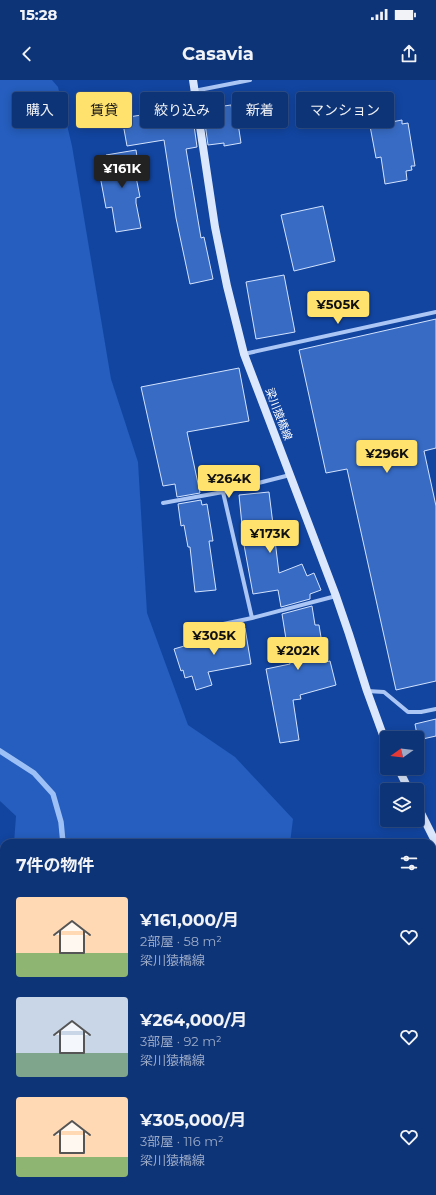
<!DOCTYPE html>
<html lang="ja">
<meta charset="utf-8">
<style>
body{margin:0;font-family:Montserrat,"Noto Sans JP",sans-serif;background:#1c3f80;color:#f1f3f6;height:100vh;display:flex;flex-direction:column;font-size:15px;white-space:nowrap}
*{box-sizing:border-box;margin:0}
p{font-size:13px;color:#9baac6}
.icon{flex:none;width:22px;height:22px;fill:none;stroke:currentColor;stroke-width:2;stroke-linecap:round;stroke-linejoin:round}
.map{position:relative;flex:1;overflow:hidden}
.side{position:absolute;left:0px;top:759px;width:436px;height:356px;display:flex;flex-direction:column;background:#0e3478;border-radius:12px 12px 0 0;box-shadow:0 2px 10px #0003,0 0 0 1px #2e4f8a}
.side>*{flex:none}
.hud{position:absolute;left:12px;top:12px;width:412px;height:36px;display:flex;gap:8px}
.needle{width:26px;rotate:256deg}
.fabs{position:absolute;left:380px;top:651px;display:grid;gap:8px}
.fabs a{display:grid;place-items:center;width:44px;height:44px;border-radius:4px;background:#0e3478;box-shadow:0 2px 10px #0003,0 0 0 1px #2e4f8a;font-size:20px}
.price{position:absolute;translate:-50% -34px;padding:0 9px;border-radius:4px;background:#ffe16e;color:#111;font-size:13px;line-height:26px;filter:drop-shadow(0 1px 2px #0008)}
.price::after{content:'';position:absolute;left:50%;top:24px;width:12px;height:9px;margin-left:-6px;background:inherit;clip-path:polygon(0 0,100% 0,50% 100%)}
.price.active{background:#222;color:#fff}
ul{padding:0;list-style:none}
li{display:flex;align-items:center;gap:12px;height:100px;padding:0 16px}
li span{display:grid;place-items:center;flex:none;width:112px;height:80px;border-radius:4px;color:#555}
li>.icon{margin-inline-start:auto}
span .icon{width:48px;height:48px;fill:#fffc;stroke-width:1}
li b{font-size:17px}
h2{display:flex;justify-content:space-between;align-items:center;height:48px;padding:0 16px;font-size:17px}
.pill{padding:0 14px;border-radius:4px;background:#0e3478;box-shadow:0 2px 10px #0003,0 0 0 1px #2e4f8a;font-size:14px;line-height:36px}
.pill.active{background:#ffe16e;color:#111}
.status{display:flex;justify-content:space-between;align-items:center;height:28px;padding:0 20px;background:#0e3478;direction:ltr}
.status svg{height:11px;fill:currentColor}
header{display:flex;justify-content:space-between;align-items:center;height:52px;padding:0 16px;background:#0e3478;font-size:18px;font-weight:700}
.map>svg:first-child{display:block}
.green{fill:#255ebe}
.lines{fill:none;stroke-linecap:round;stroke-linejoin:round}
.stream{stroke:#9dc0f7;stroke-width:5.5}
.building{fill:#376bc4;stroke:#d3e3fe}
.street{stroke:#abc6f4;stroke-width:4}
.secondary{stroke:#dbe7fd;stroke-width:8}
.labels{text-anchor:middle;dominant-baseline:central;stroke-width:3;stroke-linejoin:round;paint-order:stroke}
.street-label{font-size:11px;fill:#fff;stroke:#1245a0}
</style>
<div class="status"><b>15:28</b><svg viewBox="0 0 49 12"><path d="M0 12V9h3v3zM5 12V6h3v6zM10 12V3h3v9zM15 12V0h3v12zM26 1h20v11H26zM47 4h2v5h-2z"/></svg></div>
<header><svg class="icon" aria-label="back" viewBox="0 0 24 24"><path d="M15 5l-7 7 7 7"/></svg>Casavia<svg class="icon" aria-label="share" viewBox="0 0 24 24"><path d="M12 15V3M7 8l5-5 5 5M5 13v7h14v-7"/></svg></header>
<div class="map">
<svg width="436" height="1115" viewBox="0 0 436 1115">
<rect width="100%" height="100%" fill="#1245a0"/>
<path class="green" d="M 0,0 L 52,0 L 58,7 L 72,66 L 111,299 L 138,382 L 147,533 L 188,645 L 235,677 L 293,739 L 290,763 L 14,763 L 16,736 L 0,721 Z
M 4,822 L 4,891 L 0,887 L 0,831 Z
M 141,1111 L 300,1111 L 300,1115 L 142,1115 Z"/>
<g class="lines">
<path class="stream" d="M 0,671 L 34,693 L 53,714 L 61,742 L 63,763
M 236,1115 L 237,1111"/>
</g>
<path class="building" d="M 177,24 L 178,33 L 192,31 L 197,67 L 186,69 L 201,158 L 204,157 L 213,199 L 190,204 L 176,138 L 164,60 L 127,66 L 122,38 L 161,32 L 160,26 Z
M 231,25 L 232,31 L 236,30 L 241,63 L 224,66 L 224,63 L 208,65 L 203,29 Z
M 402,40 L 402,44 L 408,43 L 415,86 L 411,86 L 412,90 L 406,91 L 407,100 L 385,104 L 381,77 L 376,78 L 370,46 Z
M 136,70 L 139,91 L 135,92 L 140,117 L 136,118 L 136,123 L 141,148 L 116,152 L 112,127 L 106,128 L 98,85 L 107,83 L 106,75 Z
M 323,126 L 335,181 L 294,191 L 281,135 Z
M 284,195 L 295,252 L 256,259 L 246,202 Z
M 436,239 L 436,368 L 424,371 L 436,426 L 436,601 L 396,610 L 347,389 L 326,393 L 299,270 Z
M 239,288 L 249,341 L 187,352 L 200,413 L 177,417 L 175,404 L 163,406 L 141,307 Z
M 269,412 L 279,493 L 302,484 L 307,496 L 314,493 L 321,510 L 310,514 L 310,519 L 281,527 L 278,510 L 253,514 L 244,465 L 239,415 Z
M 201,420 L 202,425 L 207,424 L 213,461 L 209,461 L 216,510 L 195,512 L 190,467 L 188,467 L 184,445 L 181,446 L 178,424 Z
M 312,526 L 315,545 L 319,545 L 325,582 L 330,581 L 336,605 L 300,615 L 301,619 L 293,620 L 299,660 L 280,663 L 266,589 L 290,584 L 282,534 Z
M 239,547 L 239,549 L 245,548 L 251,584 L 208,592 L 212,605 L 196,610 L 192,596 L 185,598 L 183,590 L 181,591 L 174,569 L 218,556 L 217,552 Z
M 436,639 L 436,656 L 418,660 L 415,644 Z"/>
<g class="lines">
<path class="street" d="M 194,11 L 250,0
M 244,274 L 436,232
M 223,412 L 252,538
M 163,423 L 223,412 L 290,395
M 190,551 L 252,538 L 336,516
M 367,611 L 384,612 L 408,632 L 421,632 L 436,629
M 432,1009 L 436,1019"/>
<path class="secondary" d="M 193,0 L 215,147 L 227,206 L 244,274 L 336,516 L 349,554 L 367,611 L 387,666
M 398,688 L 409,710
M 417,725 L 436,763"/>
</g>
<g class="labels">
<g class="street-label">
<text transform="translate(279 334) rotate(69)">梁川猿橋線</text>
</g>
</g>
</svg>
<div class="fabs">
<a><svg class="needle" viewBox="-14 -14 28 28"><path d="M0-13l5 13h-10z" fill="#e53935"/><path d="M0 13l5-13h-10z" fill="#9baac6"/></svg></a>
<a><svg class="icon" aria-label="layers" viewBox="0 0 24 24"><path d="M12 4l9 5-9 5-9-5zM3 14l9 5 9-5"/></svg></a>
</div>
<b class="price active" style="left:122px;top:109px">¥161K</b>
<b class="price" style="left:338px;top:245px">¥505K</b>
<b class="price" style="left:387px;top:394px">¥296K</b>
<b class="price" style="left:229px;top:419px">¥264K</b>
<b class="price" style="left:270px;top:474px">¥173K</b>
<b class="price" style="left:214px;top:576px">¥305K</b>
<b class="price" style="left:298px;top:591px">¥202K</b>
<div class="hud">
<a class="pill">購入</a>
<a class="pill active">賃貸</a>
<a class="pill">絞り込み</a>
<a class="pill">新着</a>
<a class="pill">マンション</a>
</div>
<section class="side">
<h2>7件の物件<svg class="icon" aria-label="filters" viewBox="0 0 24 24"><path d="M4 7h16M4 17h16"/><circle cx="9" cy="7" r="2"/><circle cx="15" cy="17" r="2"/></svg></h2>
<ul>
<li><span style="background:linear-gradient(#ffd9b3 70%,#8fb573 0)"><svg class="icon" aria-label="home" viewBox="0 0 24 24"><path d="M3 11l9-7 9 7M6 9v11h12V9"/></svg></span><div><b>¥161,000/月</b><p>2部屋 · 58 m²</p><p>梁川猿橋線</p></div><svg class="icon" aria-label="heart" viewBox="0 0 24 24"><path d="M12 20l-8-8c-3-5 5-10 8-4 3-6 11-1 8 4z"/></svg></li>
<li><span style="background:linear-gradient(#c9d6e8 70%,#7fa58c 0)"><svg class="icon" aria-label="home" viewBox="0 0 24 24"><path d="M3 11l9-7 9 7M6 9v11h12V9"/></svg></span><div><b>¥264,000/月</b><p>3部屋 · 92 m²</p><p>梁川猿橋線</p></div><svg class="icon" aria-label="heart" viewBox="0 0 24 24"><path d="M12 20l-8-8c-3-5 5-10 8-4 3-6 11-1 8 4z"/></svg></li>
<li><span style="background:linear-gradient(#ffd9b3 75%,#8fb573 0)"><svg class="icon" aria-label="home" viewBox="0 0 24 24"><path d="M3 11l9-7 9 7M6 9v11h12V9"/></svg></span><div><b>¥305,000/月</b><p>3部屋 · 116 m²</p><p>梁川猿橋線</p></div><svg class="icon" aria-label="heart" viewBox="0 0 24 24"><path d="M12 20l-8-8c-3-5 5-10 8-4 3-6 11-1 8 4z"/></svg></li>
</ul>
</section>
</div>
